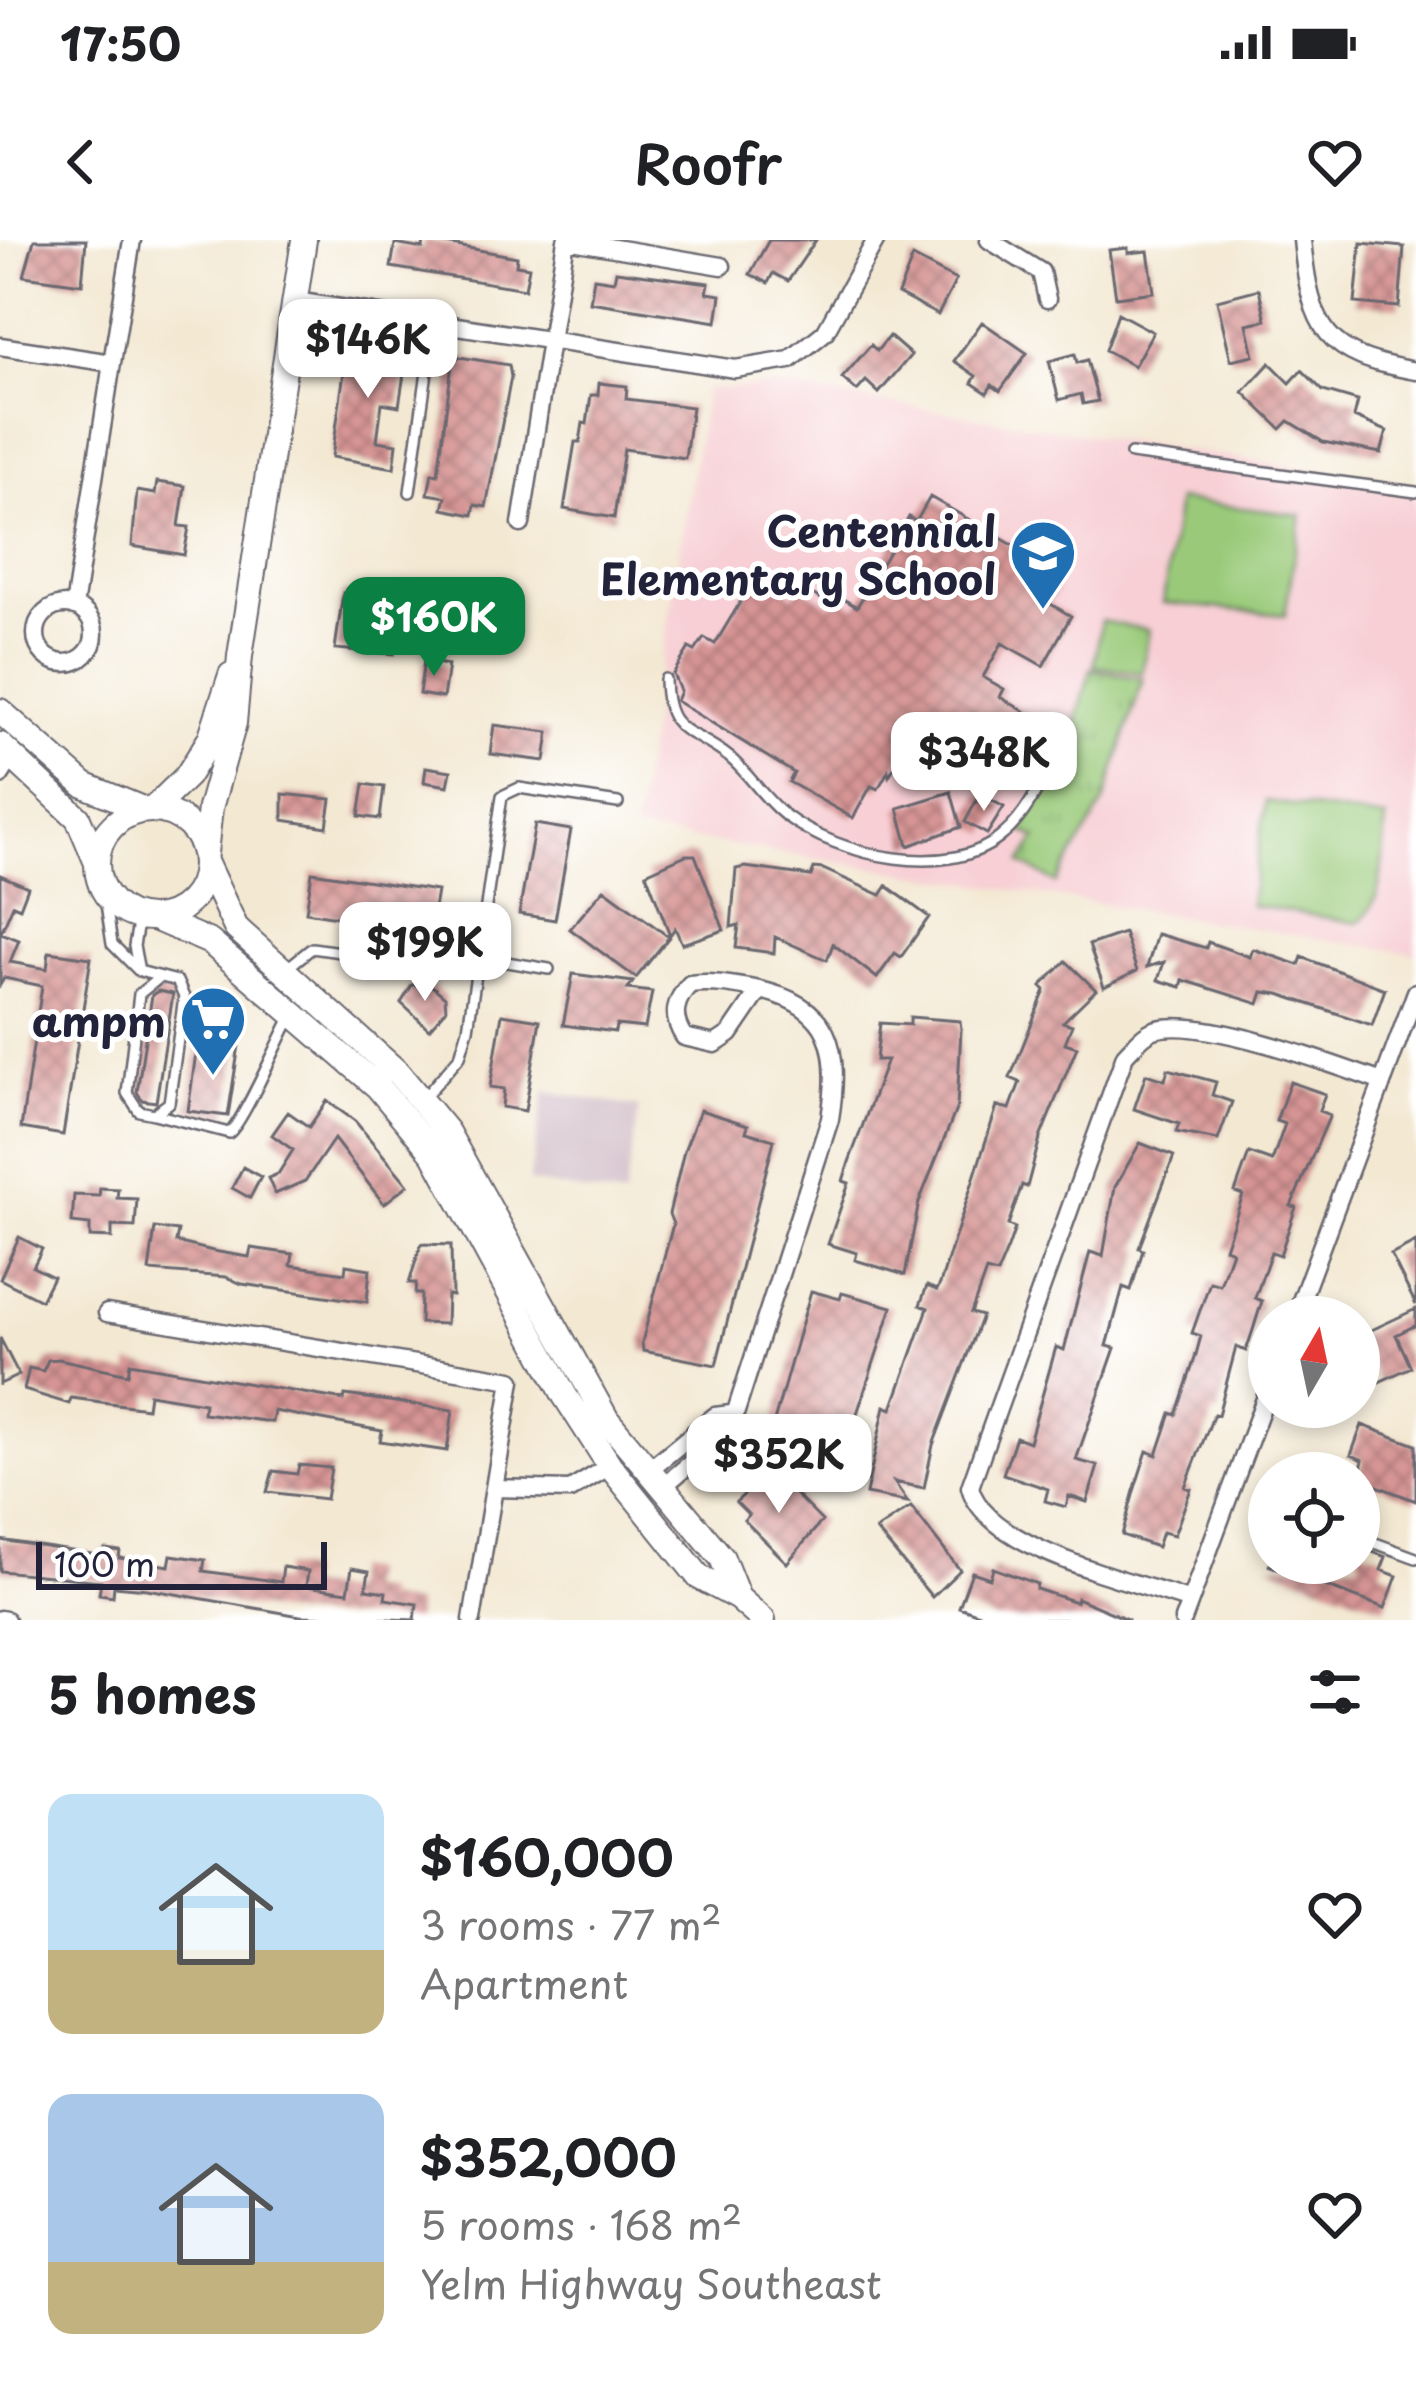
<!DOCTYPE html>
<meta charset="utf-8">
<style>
body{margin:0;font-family:"Playpen Sans",sans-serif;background:#f6f6f6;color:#202124;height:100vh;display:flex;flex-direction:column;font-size:45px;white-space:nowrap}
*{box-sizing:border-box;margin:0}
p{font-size:39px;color:#757577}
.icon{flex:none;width:66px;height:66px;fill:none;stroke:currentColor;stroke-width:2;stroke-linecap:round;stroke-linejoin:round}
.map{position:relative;height:1380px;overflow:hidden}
.sheet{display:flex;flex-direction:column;background:#fff;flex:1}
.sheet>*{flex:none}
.needle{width:78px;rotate:9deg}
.tools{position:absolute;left:1248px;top:1056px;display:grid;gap:24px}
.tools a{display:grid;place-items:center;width:132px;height:132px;border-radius:50%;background:#fff;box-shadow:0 6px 18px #0003;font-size:60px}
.scale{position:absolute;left:36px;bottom:30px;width:291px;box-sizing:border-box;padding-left:12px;border:6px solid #22223b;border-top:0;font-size:33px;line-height:42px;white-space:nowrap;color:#22223b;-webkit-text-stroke:9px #fff;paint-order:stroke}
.price{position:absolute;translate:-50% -102px;padding:0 27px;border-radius:24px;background:#fff;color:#222;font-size:39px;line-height:78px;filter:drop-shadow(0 3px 6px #0008)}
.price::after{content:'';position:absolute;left:50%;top:72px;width:36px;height:27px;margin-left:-18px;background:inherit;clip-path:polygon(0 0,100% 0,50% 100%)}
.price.current{background:#0b8043;color:#fff}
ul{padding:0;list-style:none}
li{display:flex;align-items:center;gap:36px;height:300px;padding:0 48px}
li span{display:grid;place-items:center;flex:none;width:336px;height:240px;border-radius:24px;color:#555}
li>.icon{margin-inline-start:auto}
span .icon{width:144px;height:144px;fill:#fffc;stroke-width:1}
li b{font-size:51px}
h2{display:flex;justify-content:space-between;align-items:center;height:144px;padding:0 48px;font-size:51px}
.status{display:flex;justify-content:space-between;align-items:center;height:84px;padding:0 60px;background:#fff;direction:ltr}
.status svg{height:33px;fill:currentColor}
header{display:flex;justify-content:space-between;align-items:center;height:156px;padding:0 48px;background:#fff;font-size:54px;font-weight:600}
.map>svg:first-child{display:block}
.built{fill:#f7cfd4}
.industrial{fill:#d2bdc8}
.park{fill:url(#park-tufts);stroke:#5e765a;stroke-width:3}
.pitch{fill:#9aca79;stroke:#5e765a;stroke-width:3}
.building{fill:url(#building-cross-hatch)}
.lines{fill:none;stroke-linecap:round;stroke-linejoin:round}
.lane-casing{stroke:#6b6770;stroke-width:14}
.street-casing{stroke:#6b6770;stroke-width:21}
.secondary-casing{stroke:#6b6770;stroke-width:28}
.lane{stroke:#fff;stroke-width:9}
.street{stroke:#fff;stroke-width:16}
.secondary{stroke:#fff;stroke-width:24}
.labels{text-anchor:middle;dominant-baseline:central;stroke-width:10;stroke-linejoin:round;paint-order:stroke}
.poi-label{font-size:42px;font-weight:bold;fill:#22223b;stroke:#fff;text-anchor:end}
</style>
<div class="status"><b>17:50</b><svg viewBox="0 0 49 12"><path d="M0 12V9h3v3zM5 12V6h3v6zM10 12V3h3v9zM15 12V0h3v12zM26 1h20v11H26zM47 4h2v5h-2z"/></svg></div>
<header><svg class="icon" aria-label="back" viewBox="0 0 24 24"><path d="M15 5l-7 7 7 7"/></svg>Roofr<svg class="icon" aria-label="heart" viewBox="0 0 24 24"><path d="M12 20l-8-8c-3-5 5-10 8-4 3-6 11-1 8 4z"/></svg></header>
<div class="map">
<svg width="1416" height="1380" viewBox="0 0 1416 1380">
<defs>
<pattern id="park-tufts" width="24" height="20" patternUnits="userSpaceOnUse" patternTransform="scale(3)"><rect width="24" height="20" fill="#9aca79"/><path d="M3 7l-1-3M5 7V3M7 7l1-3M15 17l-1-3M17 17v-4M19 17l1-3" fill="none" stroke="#84ad6a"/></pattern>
<pattern id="building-cross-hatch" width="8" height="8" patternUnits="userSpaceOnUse" patternTransform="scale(3)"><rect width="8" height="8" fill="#d79594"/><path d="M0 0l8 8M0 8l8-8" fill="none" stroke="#ae797a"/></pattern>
</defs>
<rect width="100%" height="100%" fill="#fff"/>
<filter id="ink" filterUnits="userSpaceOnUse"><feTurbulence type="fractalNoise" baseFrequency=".00833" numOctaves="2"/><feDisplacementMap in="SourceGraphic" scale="24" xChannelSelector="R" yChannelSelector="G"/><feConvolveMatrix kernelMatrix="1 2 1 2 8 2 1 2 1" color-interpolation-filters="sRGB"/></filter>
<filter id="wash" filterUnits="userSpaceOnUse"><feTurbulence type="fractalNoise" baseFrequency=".004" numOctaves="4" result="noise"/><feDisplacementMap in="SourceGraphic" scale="48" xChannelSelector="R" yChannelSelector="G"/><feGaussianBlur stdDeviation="2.7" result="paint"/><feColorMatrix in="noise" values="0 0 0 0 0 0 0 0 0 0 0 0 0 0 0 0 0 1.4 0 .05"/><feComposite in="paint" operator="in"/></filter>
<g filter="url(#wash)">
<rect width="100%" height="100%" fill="#f3e8d2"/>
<path class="built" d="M 776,146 L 1416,246 L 1416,714 L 634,590 L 706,150 Z"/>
<path class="industrial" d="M 545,851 L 639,868 L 624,958 L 529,942 Z"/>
<path class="park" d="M 1091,429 L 1143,439 L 1104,563 L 1056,643 L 1021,623 L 1037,598 L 1021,590 L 1070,503 Z"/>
<path class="pitch" d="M 1177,260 L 1301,275 L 1285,375 L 1163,363 Z
M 1101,381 L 1149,390 L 1142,433 L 1094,426 Z
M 1266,561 L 1386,579 C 1382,612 1386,662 1358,683 L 1250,665 Z"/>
<g id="blocks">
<path class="building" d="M 34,0 L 86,0 L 82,44 L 24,36 Z
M 424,0 L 517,17 L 516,25 L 529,27 L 525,49 L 391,27 L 395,4 L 423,9 Z
M 769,0 L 816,0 L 788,41 L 773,33 L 768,43 L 750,34 Z
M 1361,3 L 1404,7 L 1399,67 L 1355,63 Z
M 1128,8 L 1128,13 L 1148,11 L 1154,52 L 1116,57 L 1109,10 Z
M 913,17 L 956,40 L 938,75 L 898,54 Z
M 616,31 L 709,43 L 707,53 L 721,55 L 717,82 L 590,62 L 594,38 L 614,41 Z
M 1259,49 L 1266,80 L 1247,84 L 1254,115 L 1231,120 L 1217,60 Z
M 1118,73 L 1153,92 L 1134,126 L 1105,110 Z
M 982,82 L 1027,113 L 1000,151 L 992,145 L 987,153 L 972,143 L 976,136 L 954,121 Z
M 889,96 L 911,115 L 879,153 L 866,141 L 857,151 L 842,138 L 871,105 L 877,111 Z
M 349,97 L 408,108 L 399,166 L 382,163 L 377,201 L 397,204 L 394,228 L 332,217 Z
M 1075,114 L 1077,123 L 1087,120 L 1098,161 L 1083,164 L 1081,154 L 1059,160 L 1049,121 Z
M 453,116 L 509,125 L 511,137 L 486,267 L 475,265 L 473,275 L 443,269 L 446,257 L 428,254 L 432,233 L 438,234 Z
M 1270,123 L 1290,143 L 1302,130 L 1323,151 L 1358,161 L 1354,177 L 1387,191 L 1381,213 L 1323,202 L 1289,181 L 1281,189 L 1243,152 Z
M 599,143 L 627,146 L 626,159 L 692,167 L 685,218 L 624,209 L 614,278 L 564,269 L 575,202 L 580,202 L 583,183 L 587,184 L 591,155 L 598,155 Z
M 157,242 L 185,246 L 179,286 L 189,287 L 184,315 L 132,306 L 137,251 L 155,254 Z
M 930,257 L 1056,330 L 1048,343 L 1058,349 L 1049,363 L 1071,376 L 1043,426 L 1002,403 L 983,437 L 1004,449 L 1000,457 L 1029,474 L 994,539 L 960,521 L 956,528 L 908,504 L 889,536 L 888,531 L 878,549 L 871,546 L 853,578 L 789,542 L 794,533 L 676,461 L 680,451 L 673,434 L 689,408 L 695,411 L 704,398 L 715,404 L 757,334 L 795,356 L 800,347 L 833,366 L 838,356 L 857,367 L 909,277 L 916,282 Z
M 343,353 L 374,357 L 371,379 L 399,383 L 394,414 L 335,409 Z
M 424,421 L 448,425 L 443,458 L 419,454 Z
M 494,485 L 549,492 L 545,521 L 490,514 Z
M 426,527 L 451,531 L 448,546 L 424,542 Z
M 364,544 L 384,547 L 380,579 L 359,576 Z
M 951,552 L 961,587 L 908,606 L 898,568 Z
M 283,554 L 331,559 L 327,587 L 283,580 Z
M 980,554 L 1004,567 L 987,594 L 965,582 Z
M 535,584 L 571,590 L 555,680 L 519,674 Z
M 686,615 L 695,615 L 724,690 L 682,704 L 675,688 L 670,695 L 646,633 Z
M 745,627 L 811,636 L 814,628 L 823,629 L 881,655 L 887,646 L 929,677 L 901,717 L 895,713 L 877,738 L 833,704 L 827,720 L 775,697 L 774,713 L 736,708 L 739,685 L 731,687 L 736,629 Z
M 312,632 L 437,651 L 430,692 L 306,672 Z
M 0,635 L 28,647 L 20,668 L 13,665 L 1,693 L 19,700 L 10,722 L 47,729 L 49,712 L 91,718 L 63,895 L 21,888 L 42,746 L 4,738 L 0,745 Z
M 604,649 L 669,697 L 636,738 L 570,689 Z
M 1124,693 L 1137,731 L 1104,747 L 1089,705 Z
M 1157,694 L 1206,708 L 1208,702 L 1250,717 L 1253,709 L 1299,725 L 1302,717 L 1385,749 L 1372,785 L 1279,754 L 1263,752 L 1259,764 L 1183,740 L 1181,747 L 1158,740 L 1164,722 L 1147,727 Z
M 1066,721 L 1096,750 L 1063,782 L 1072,785 L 1065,803 L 1077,807 L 1040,898 L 1027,947 L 1022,945 L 1008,985 L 1015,988 L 1008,1008 L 997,1034 L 986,1031 L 971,1073 L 982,1076 L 933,1205 L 924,1248 L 894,1242 L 908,1262 L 866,1254 L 885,1166 L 892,1169 L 928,1068 L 920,1065 L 927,1046 L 937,1050 L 940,1044 L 997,866 L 1010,869 L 1020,842 L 1010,838 L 1045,750 L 1041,746 Z
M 573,734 L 633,742 L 628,749 L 652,752 L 645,788 L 616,785 L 615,792 L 563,785 Z
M 412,745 L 431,745 L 445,757 L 446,770 L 429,789 L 401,763 Z
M 158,751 L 173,754 L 156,862 L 142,860 L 137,852 L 152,755 Z
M 502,774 L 540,780 L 525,871 L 502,867 L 504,849 L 490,847 Z
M 910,777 L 960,781 L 961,789 L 957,867 L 919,962 L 905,1035 L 855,1020 L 857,1013 L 828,1004 L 849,943 L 843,941 L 849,922 L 887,820 L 876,820 L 880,783 L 910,785 Z
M 198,798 L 239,805 L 228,876 L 188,871 Z
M 1168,829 L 1216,842 L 1212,855 L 1232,862 L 1218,900 L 1176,892 L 1179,884 L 1134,869 L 1146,834 L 1165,840 Z
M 1290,842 L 1325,854 L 1319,871 L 1330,875 L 1291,966 L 1296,967 L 1280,1015 L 1271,1012 L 1255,1058 L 1262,1061 L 1253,1090 L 1246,1111 L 1236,1107 L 1218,1175 L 1214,1174 L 1185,1247 L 1191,1249 L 1174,1295 L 1162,1292 L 1157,1307 L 1122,1295 L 1134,1251 L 1147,1211 L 1157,1215 L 1171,1173 L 1176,1175 L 1195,1118 L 1201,1096 L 1192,1093 L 1210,1042 L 1220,1045 L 1232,1011 L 1225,1008 L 1243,955 L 1235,952 L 1249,913 L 1272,921 L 1285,884 L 1276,881 Z
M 327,861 L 355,881 L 408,945 L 384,964 L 334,899 L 305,941 L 275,954 L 268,938 L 278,934 L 293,910 L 272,895 L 288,872 L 309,887 Z
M 700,870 L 748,885 L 746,892 L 774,900 L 716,1125 L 643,1111 L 642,1102 L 673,984 L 669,974 L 684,911 Z
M 1140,903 L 1174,916 L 1139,1008 L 1143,1010 L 1131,1050 L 1123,1047 L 1107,1106 L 1115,1108 L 1076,1220 L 1098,1226 L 1087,1262 L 1069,1256 L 1066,1267 L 1045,1261 L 1048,1249 L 1003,1234 L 1016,1197 L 1029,1202 L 1056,1107 L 1064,1110 L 1090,1012 L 1103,1016 L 1115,947 Z
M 243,927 L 261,937 L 250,958 L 232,948 Z
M 100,948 L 118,949 L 117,958 L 137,959 L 135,987 L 112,986 L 112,998 L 90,997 L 90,985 L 72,983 L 74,955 L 99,956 Z
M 155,988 L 178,991 L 176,1002 L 213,1011 L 249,1017 L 251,1008 L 293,1014 L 291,1025 L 345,1033 L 346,1025 L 370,1029 L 367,1062 L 242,1044 L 226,1037 L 149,1031 Z
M 19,997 L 42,1009 L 33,1027 L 53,1037 L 41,1060 L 0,1039 Z
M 1416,1002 L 1416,1065 L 1391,1015 Z
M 421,1004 L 451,1005 L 452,1056 L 447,1055 L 446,1084 L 420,1083 L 421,1054 L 415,1054 L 416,1043 L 409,1043 Z
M 811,1051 L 840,1059 L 842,1053 L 892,1067 L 835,1241 L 776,1224 L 782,1219 L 765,1213 Z
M 1416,1069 L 1416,1085 L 1396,1095 L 1411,1127 L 1379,1142 L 1359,1096 Z
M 0,1098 L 19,1135 L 0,1144 Z
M 59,1119 L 128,1134 L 130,1123 L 344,1160 L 345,1155 L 453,1170 L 447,1211 L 380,1201 L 382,1191 L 274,1171 L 272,1182 L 203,1173 L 204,1163 L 149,1154 L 147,1168 L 71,1158 L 69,1164 L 24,1150 L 29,1128 L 43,1131 L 48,1120 Z
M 1362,1185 L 1416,1205 L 1416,1261 L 1359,1239 L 1363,1220 L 1351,1215 Z
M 299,1225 L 331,1228 L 326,1259 L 267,1252 L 273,1231 L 297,1234 Z
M 771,1230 L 822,1281 L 787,1323 L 744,1280 L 749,1275 L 736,1262 Z
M 911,1267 L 960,1330 L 932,1357 L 876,1290 Z
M 0,1300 L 104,1316 L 105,1309 L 120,1311 L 119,1318 L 169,1326 L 171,1315 L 205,1320 L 203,1331 L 281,1342 L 283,1327 L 308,1331 L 306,1346 L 348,1352 L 352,1328 L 369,1331 L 366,1349 L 386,1352 L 385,1359 L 417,1364 L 415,1380 L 300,1376 L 147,1349 L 114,1346 L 113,1356 L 99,1354 L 101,1341 L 0,1331 Z
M 1359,1307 L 1386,1317 L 1381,1330 L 1397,1336 L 1385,1368 L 1268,1325 L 1359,1323 Z
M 993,1328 L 1037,1344 L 1036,1349 L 1076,1362 L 1077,1358 L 1129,1380 L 997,1380 L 959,1367 L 972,1332 L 990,1338 Z"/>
</g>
</g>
<g filter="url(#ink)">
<use href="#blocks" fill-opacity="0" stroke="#6b6770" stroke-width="3"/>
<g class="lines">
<g class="lane-casing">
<path id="lane" d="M 1131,214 L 1416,252
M 410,252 L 434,82
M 665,439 C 666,497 690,486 729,517 C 750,534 764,560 786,576 C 839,616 951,642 1004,594 C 1031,571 1046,531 1063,500
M 104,651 L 112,704 L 139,731 L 134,706 L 139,677
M 477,717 L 549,729
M 286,729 L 312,708 L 475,731
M 139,731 L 177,741 L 184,757 L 169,863 L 154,874 L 139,871 L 127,853 L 139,754 L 159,738
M 422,860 L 460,816 L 468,789 L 502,556 L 519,548 L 618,563
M 154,874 L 229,893 C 243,883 279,799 292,776
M 1359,1297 L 1416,1318"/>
</g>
<g class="street-casing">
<path id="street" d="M 566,0 L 722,26
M 989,0 L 1041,32 L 1047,59
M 1302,0 C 1311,91 1325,115 1416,131
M 295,61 L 735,129 L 790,120 L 825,92 L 876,0
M 0,106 L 112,123 L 132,0
M 521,284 L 566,0
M36 394a29 29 0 1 1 58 0a29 29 0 1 1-58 0Z
M 74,367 L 112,123
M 0,536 L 13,516
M 107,1073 L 512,1140 L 472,1380
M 1295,1077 L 1416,752
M 646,1232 L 715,1176 L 731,1174
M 494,1248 L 570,1250 L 610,1226
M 660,1249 L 730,1190 L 830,879 C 841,808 832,764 755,749 C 732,745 712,741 690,744 C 674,761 671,777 684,797 L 715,804 L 730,794 L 760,750
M 1190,1361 C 1131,1340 986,1309 970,1247 L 1125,815 C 1134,806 1143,794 1154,790 C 1199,775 1335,825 1382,842
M 0,1379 L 6,1380
M 1183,1380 L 1269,1148"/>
</g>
<g class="secondary-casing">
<path id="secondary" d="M 0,471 L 84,545 L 145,570
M 0,505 L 78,578 L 97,623
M97 624a54 54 0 1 1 108 0a54 54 0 1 1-108 0Z
M 152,570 L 187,536 L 210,499 L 231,435
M 205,613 L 210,568 L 234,483 L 240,416 L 304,0
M 206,624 L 236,688 L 398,833 L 447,892 L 607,1180 L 722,1318 L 738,1358
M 154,678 L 210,702 L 378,847 L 434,914 L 565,1156 L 610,1226 L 699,1337 L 738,1358 L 763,1380"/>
</g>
<use href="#lane" class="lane"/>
<use href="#street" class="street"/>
<use href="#secondary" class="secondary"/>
</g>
</g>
<defs>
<g id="school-pin" transform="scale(3.45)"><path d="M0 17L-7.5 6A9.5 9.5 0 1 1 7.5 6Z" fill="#1f6fb2" stroke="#fff"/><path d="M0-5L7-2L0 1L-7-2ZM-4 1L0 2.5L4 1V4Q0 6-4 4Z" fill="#fff"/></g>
<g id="supermarket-pin" transform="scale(3.45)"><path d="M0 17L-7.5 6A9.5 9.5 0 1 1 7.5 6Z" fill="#1f6fb2" stroke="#fff"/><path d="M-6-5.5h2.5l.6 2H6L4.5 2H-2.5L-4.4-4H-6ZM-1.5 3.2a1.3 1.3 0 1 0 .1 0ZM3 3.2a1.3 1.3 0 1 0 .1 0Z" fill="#fff"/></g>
</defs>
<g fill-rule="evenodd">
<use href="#school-pin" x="1043" y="313"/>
<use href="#supermarket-pin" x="213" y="779"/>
</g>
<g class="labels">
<g class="poi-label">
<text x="996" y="289">Centennial<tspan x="996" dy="48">Elementary School</tspan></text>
<text x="166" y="779">ampm</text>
</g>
</g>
</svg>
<div class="tools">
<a><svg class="needle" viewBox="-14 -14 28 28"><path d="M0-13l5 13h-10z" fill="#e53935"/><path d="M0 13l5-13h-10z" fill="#757577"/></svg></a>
<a><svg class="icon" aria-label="locate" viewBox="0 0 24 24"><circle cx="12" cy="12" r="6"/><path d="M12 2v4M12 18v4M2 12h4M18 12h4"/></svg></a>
</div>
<div class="scale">100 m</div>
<b class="price" style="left:368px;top:161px">$146K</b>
<b class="price current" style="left:434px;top:439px">$160K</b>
<b class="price" style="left:984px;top:574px">$348K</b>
<b class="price" style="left:425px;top:764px">$199K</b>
<b class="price" style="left:779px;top:1276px">$352K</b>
</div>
<section class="sheet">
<h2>5 homes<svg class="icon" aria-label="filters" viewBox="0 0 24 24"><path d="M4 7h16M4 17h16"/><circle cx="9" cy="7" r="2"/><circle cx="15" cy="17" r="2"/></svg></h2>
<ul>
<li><span style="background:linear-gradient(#bfe0f5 65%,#c2b280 0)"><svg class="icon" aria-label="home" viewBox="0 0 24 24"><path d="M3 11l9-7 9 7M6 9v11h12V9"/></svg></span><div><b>$160,000</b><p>3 rooms · 77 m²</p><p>Apartment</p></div><svg class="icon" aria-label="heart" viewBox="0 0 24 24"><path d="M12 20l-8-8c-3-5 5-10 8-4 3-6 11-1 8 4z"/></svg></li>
<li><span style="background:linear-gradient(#a9c7e8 70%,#c2b280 0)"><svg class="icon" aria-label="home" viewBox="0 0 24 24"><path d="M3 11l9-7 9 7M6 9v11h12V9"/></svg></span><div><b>$352,000</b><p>5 rooms · 168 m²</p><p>Yelm Highway Southeast</p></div><svg class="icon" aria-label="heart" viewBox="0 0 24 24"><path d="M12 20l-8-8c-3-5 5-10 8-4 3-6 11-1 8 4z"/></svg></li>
</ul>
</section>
